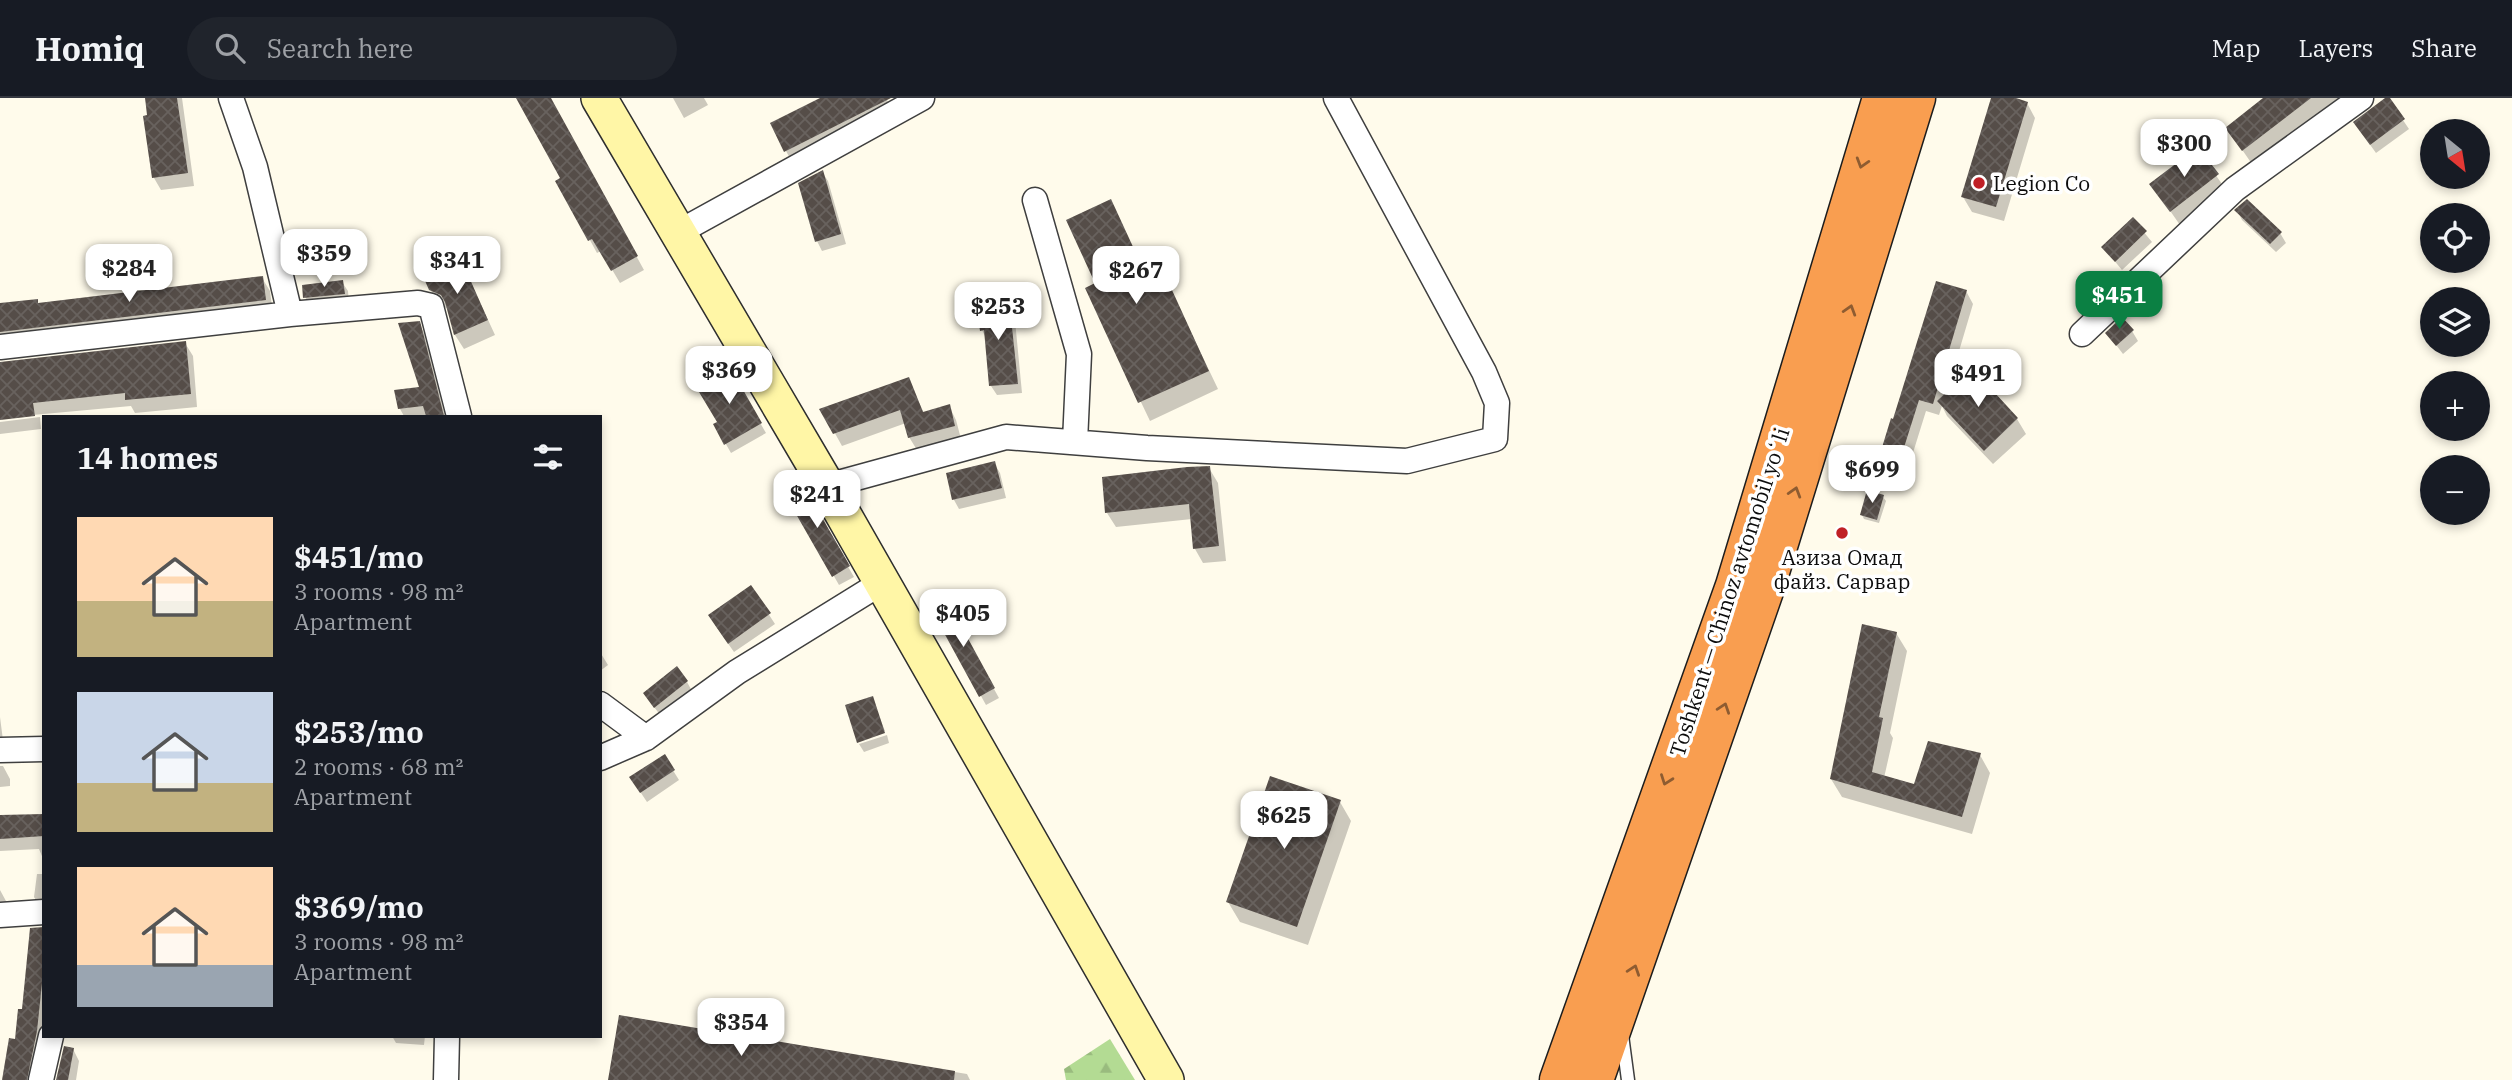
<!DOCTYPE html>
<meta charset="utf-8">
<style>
body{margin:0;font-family:"IBM Plex Serif",serif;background:#20242c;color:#f1f3f6;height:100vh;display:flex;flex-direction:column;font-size:26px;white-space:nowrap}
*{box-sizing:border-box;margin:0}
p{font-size:23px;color:#9ea1a6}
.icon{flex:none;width:38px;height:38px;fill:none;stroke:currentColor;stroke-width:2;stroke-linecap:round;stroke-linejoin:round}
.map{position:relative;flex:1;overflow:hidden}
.drawer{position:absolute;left:42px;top:317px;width:560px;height:623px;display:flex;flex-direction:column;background:#171b24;border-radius:0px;box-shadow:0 4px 10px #0003}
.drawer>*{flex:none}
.needle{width:46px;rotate:150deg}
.tools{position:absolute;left:2420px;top:21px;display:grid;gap:14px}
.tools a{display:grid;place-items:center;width:70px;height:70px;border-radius:50%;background:#171b24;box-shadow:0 4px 10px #0003;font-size:35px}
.price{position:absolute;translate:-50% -60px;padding:0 16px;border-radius:14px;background:#fff;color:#222;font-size:23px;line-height:46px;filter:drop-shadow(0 2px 4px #0008)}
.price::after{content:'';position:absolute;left:50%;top:42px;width:21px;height:16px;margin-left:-10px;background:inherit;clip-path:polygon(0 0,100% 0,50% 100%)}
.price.selected{background:#0b8043;color:#fff}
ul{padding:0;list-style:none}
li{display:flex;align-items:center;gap:21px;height:175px;padding:0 35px}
li span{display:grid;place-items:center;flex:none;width:196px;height:140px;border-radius:0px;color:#555}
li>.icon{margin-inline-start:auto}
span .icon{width:84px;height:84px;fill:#fffc;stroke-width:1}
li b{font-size:30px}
h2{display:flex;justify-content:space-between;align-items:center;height:84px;padding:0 35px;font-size:30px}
header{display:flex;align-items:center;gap:42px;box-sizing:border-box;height:98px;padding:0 35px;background:#171b24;border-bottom:2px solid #363941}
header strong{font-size:33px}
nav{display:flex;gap:38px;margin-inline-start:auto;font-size:24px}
.search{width:490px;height:63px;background:#20242c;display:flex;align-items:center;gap:18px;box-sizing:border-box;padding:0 24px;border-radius:38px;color:#9ea1a6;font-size:26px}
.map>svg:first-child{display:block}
.forest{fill:url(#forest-firs)}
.shadow{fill:#0003}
.building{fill:url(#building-cross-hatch)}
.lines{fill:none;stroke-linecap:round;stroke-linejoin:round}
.lane-casing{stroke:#3f3f3f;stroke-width:15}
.street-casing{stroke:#3f3f3f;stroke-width:27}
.secondary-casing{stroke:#2e2e2e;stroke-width:38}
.highway-casing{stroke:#1d1d1d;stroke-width:41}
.lane{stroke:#fff;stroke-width:12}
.street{stroke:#fff;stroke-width:24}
.secondary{stroke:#fff6a6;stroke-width:35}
.highway{stroke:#f99e50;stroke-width:38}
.oneway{stroke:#8e5c31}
.poi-dot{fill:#c02026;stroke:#fff;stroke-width:2.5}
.labels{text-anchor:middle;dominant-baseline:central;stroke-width:7;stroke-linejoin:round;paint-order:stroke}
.poi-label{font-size:21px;fill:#0c0c0c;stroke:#fff;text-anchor:start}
.street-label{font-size:21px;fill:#0c0c0c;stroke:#fff}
</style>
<header>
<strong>Homiq</strong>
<div class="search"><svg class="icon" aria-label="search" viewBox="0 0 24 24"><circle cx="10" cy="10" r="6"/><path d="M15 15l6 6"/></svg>Search here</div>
<nav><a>Map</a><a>Layers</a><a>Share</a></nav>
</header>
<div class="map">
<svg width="2512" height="982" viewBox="0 0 2512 982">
<defs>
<pattern id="forest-firs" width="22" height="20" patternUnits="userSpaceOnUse" patternTransform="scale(1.75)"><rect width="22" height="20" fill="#b3db93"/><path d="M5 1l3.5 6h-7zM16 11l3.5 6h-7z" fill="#99bb7e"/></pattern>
<pattern id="building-cross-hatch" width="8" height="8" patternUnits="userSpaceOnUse" patternTransform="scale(1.75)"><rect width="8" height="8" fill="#554d48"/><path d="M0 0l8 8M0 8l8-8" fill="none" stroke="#68625e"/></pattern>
</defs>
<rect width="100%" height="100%" fill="#fffbeb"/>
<path class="forest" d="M 1110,941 L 1135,982 L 1066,982 L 1064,971 Z"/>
<path class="shadow" d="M 147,0 L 182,0 L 194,88 L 161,92 L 154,80 Z
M 517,0 L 549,0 L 644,172 L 620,185 L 601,153 L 597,155 L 558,84 L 563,81 Z
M 673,0 L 704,0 L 708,7 L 684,20 Z
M 824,0 L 886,0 L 894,15 L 793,66 L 786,53 Z
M 1993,0 L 2010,0 L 2027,5 L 2035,20 L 2004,123 L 1972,114 L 1963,99 Z
M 2266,0 L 2339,0 L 2252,66 L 2227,30 Z
M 2388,0 L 2409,31 L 2376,55 L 2361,34 Z
M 2198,51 L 2226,92 L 2180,127 L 2152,87 Z
M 822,74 L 828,83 L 846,146 L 822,153 L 817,143 Z
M 2237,112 L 2280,135 L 2286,145 L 2276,154 L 2242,122 Z
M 2133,121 L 2152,144 L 2122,172 L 2103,149 Z
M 1155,159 L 1218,291 L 1150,323 L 1087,191 Z
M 461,163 L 495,237 L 464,251 L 455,237 L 449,211 L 439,207 L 430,191 Z
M 262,180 L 270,193 L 273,216 L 0,250 L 0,207 L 39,207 Z
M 342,184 L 348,193 L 349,206 L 311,209 L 305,199 Z
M 1937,185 L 1966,193 L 1973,206 L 1946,297 L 1971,273 L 2017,321 L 2026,336 L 1993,366 L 1947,318 L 1942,308 L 1939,317 L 1926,313 L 1907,374 L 1889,368 L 1882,356 Z
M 1009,203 L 1014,212 L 1022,295 L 997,297 L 991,288 L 986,240 L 982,232 Z
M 419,225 L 424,235 L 445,318 L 404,318 L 400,311 L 396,294 L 421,290 Z
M 2132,233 L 2138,243 L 2123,256 L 2107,235 Z
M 185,245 L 193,258 L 197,309 L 135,315 L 131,308 L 0,320 L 0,265 Z
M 729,272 L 766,335 L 731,355 L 715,327 L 719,325 Z
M 908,282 L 924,315 L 949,308 L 956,322 L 961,341 L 917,352 L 909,339 L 906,325 L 842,348 L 822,312 Z
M 40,319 L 41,331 L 0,336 L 0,324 Z
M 994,365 L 1000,375 L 1006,400 L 959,411 L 954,402 L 948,376 Z
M 1209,370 L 1218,385 L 1226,463 L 1203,465 L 1195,451 L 1192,421 L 1116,429 L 1107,415 Z
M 801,387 L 854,479 L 839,487 L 787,396 Z
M 1883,399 L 1886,403 L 1879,425 L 1864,421 L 1862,417 Z
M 751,489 L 775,526 L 734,554 L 715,527 Z
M 946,505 L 999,600 L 986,607 L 933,512 Z
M 1896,535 L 1907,553 L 1890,635 L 1893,640 L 1884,680 L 1916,688 L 1980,657 L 1990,675 L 1972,736 L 1842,699 L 1831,681 Z
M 600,554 L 608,567 L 600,573 Z
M 687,584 L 692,593 L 661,618 L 651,605 Z
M 872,600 L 885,633 L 858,643 Z
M 0,619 L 4,650 L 0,652 Z
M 887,637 L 889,645 L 864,654 L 859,646 Z
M 664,658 L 679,682 L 647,704 L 637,689 Z
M 0,668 L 3,668 L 10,681 L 10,688 L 0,689 Z
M 1340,704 L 1351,723 L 1308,847 L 1240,824 L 1228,804 Z
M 0,718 L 44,718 L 44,763 L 39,751 L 0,753 Z
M 37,776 L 44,776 L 44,809 L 40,809 L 34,799 Z
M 0,792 L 6,803 L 7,815 L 0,817 Z
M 44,830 L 44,934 L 34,982 L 4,982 L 16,943 Z
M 620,919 L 967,976 L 970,982 L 610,982 Z
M 392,938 L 425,938 L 424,947 L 396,945 Z
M 73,951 L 79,963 L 76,982 L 58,982 Z"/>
<path class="building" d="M 145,0 L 177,0 L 188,75 L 152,80 L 143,18 L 147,17 Z
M 516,0 L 551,0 L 638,158 L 611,173 L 592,141 L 588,143 L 555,83 L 560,80 Z
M 820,0 L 891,0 L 784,54 L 770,25 Z
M 1991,0 L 2016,0 L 2028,4 L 1996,109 L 1961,99 Z
M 2263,0 L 2311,0 L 2242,53 L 2225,30 Z
M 2385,0 L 2390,0 L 2405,21 L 2370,47 L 2353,24 Z
M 2198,49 L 2219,76 L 2170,114 L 2149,86 Z
M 823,72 L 841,136 L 815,144 L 798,85 Z
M 1111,101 L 1140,164 L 1156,157 L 1209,273 L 1138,305 L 1085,190 L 1095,185 L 1066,122 Z
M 2247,101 L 2282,134 L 2270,146 L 2234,112 Z
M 2133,119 L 2147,133 L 2115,164 L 2101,149 Z
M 461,161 L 488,222 L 454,237 L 445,204 L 441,197 L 429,192 L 423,178 Z
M 263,178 L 266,202 L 0,234 L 0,205 L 38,201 L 38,205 Z
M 343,182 L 345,196 L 303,200 L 302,187 Z
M 1936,183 L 1967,192 L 1933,306 L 1919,302 L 1900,362 L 1880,356 L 1891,320 L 1893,321 Z
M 1009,201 L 1018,286 L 989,288 L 984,232 L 980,233 L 976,205 Z
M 2122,219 L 2134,232 L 2116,248 L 2105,235 Z
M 420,223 L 444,318 L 426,318 L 423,308 L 398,311 L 394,292 L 419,289 L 398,225 Z
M 186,243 L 191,296 L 125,302 L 125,295 L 33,305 L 35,318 L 0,322 L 0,264 Z
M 730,269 L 762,325 L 724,347 L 713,326 L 717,324 L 696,289 Z
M 1972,270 L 2018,320 L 1984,353 L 1937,303 Z
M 909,279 L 923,314 L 950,306 L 955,328 L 908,340 L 900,312 L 833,336 L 819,311 Z
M 995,363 L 1002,390 L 952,402 L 946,375 Z
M 1210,368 L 1219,448 L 1193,451 L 1189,406 L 1105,415 L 1102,379 L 1187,369 Z
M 802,385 L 850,468 L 832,479 L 784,395 Z
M 1867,392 L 1884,397 L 1877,422 L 1860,417 Z
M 751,487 L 771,515 L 728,546 L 708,517 Z
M 947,502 L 995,590 L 979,599 L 931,511 Z
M 1862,526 L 1897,534 L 1879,619 L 1883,620 L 1872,674 L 1914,686 L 1928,643 L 1981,655 L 1962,719 L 1830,681 Z
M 677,568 L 688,583 L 654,610 L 643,595 Z
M 873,598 L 885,635 L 857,645 L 845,607 Z
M 665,656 L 675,672 L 640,695 L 629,679 Z
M 1270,678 L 1341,702 L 1297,829 L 1226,804 Z
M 44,716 L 44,738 L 0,741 L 0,717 Z
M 44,829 L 44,866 L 37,933 L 27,982 L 2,982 L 9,940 L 15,941 L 18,911 L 22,911 L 30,830 Z
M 619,917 L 955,973 L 954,982 L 608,982 Z
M 64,948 L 74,950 L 68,982 L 56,982 Z"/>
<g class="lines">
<g class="lane-casing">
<path id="lane" d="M 1622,937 L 1628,982"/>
</g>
<g class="street-casing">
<path id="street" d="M 231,0 L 255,69 L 290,216
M 1035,102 L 1079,256 L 1075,344
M 679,134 L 922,0
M 2082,236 L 2235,91 L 2361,0
M 0,249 L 290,216 L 418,205 L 431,208 L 459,318
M 827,388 L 1006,339 L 1147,350 L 1407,363 L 1495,341 L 1497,305 L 1484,274 L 1336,0
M 600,606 L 646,640
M 0,652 L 44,651
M 600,660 L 646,640 L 737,574 L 881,485
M 0,817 L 44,814
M 41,982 L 51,938
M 446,982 L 447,938"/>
</g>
<g class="secondary-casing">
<path id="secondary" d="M 599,0 L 827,388 L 1166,982"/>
</g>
<g class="highway-casing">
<path id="highway" d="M 1559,982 L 1735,488 L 1882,0
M 1594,982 L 1765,490 L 1916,0"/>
</g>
<use href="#lane" class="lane"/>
<use href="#street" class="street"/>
<use href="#secondary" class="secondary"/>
<use href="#highway" class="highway"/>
</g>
<defs><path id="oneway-chevron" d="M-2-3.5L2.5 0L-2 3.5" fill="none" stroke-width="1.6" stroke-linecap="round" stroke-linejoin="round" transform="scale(1.75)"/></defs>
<g class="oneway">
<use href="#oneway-chevron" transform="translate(1862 65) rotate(107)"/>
<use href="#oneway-chevron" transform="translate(1850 212) rotate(-73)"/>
<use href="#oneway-chevron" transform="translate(1795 394) rotate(-73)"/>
<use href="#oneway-chevron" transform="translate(1724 610) rotate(-71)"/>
<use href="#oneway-chevron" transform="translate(1666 682) rotate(110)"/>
<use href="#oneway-chevron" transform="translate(1634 872) rotate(-71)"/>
</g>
<g class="poi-dot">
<circle cx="1979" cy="85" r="7"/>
<circle cx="1842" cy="435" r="7"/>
</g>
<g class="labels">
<g class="poi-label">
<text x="1993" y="85">Legion Co</text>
<text x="1842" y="459" text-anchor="middle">Азиза Омад<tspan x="1842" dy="24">файз. Сарвар</tspan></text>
</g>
<g class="street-label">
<text transform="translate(1729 494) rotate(-72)">Toshkent — Chinoz avtomobil yoʻli</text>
</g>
</g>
</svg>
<div class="tools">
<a><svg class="needle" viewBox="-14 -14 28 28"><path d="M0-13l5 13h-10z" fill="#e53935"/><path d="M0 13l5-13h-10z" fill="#9ea1a6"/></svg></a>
<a><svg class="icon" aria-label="locate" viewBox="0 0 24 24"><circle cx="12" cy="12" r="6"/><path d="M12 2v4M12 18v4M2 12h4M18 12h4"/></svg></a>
<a><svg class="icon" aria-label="layers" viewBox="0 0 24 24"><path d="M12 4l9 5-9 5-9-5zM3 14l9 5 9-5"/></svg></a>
<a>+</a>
<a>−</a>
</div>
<b class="price" style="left:2184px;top:81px">$300</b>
<b class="price" style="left:324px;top:191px">$359</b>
<b class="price" style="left:457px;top:198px">$341</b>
<b class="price" style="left:129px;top:206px">$284</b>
<b class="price" style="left:1136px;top:208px">$267</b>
<b class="price selected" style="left:2119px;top:233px">$451</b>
<b class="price" style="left:998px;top:244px">$253</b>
<b class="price" style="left:729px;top:308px">$369</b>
<b class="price" style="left:1978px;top:311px">$491</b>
<b class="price" style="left:1872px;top:407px">$699</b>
<b class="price" style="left:817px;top:432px">$241</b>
<b class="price" style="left:963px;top:551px">$405</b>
<b class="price" style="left:1284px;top:753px">$625</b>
<b class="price" style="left:741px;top:960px">$354</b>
<section class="drawer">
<h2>14 homes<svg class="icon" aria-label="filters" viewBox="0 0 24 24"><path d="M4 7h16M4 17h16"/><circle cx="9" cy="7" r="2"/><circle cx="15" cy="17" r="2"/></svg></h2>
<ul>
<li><span style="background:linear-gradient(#ffd9b3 60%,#c2b280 0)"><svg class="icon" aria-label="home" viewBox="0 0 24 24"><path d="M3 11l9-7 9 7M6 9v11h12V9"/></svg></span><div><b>$451/mo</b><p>3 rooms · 98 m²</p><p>Apartment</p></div></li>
<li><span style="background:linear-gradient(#c9d6e8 65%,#c2b280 0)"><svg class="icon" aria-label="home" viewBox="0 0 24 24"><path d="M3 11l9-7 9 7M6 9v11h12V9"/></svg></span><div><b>$253/mo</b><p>2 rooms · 68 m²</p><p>Apartment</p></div></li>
<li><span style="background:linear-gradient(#ffd9b3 70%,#9aa5b1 0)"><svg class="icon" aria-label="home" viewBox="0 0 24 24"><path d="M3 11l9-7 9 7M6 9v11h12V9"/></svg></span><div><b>$369/mo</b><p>3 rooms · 98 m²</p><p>Apartment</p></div></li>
</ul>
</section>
</div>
